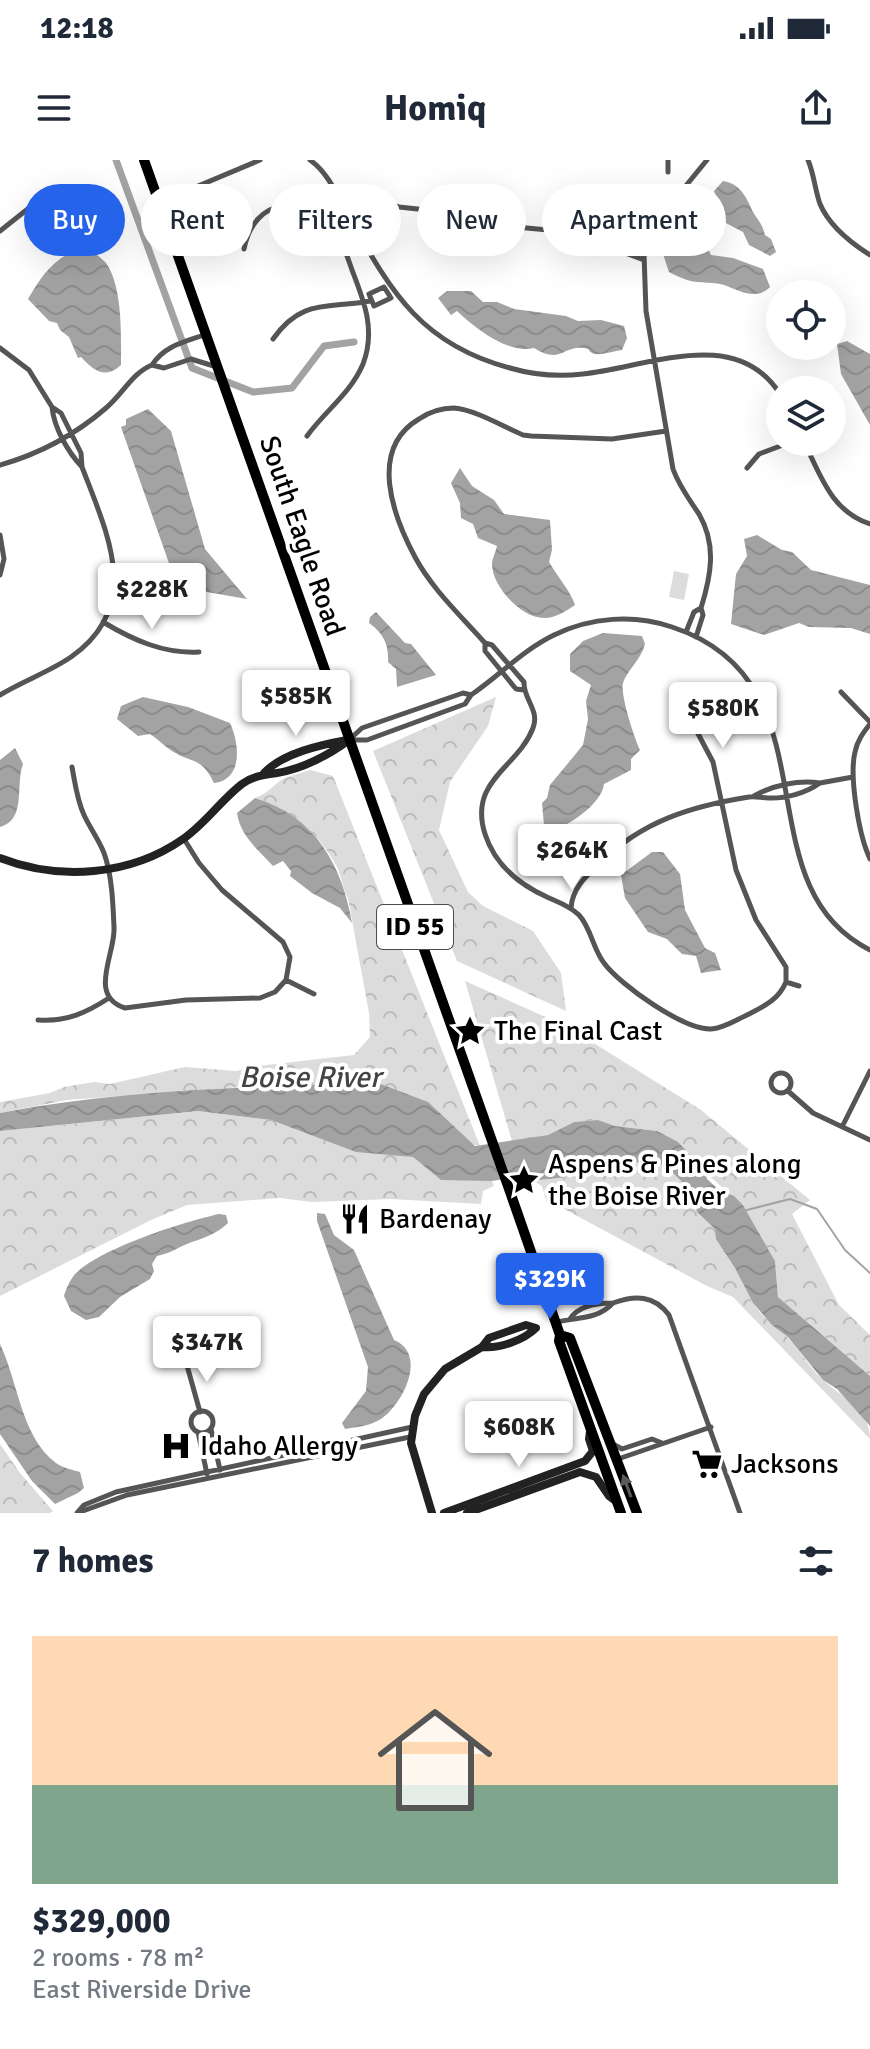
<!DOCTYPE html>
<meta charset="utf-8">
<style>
body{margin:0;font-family:Signika,sans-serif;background:#f2f2f3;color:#1f2937;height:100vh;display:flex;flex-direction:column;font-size:30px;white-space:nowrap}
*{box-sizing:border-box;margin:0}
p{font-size:26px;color:#747a83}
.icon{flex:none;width:44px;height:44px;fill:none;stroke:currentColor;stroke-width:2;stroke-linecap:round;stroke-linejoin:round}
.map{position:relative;height:1353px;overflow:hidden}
.details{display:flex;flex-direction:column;background:#fff;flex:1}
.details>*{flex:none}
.banner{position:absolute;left:24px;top:24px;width:822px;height:72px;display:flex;gap:16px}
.controls{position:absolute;left:766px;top:120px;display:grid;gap:16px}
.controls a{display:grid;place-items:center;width:80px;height:80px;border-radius:50%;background:#fff;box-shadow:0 8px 32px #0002;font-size:40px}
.price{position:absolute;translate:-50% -68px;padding:0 18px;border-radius:8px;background:#fff;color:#222;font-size:26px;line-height:52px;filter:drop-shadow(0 2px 4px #0008)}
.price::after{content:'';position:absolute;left:50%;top:48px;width:24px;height:18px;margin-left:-12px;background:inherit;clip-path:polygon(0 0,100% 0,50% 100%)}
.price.current{background:#2563eb;color:#fff}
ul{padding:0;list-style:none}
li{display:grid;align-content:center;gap:16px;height:424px;padding:0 32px}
li span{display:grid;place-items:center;height:248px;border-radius:0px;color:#555}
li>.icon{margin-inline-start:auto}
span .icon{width:144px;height:144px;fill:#fffc;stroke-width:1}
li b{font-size:34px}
h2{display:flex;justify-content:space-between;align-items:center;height:96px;padding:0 32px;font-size:34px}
.tag{padding:0 28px;border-radius:36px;background:#fff;box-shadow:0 8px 32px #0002;font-size:28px;line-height:72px}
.tag.current{background:#2563eb;color:#fff}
.status{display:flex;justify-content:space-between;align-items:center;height:56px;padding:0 40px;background:#fff;direction:ltr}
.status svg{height:22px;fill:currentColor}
header{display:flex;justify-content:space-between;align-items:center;height:104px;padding:0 32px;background:#fff;font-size:36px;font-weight:800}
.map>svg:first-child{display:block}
.green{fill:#dcdcdc}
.forest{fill:url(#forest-crowns)}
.water{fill:url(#water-waves)}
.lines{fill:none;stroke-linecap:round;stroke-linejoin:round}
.stream{stroke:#a3a3a3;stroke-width:2}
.canal{stroke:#a3a3a3;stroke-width:7}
.street{stroke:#555;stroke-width:5}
.secondary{stroke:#222;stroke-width:8}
.highway{stroke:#000;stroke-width:10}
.oneway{fill:#595959}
.labels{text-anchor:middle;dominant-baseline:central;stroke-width:8;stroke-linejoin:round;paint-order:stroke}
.shield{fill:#fff;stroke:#4c4c4c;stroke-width:2}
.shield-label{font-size:26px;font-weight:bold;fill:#000}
.street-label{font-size:28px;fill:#000;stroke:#fff}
.poi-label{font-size:28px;fill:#000;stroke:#fff;text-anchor:start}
.water-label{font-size:30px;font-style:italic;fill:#444;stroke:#fff}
</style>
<div class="status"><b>12:18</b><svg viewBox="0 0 49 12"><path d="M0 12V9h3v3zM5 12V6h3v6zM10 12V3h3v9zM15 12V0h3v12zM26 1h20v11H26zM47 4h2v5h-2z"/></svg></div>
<header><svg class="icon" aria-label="menu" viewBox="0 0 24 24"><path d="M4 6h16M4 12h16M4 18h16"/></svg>Homiq<svg class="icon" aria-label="share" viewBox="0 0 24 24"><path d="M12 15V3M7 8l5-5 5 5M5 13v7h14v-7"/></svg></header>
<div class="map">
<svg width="870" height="1353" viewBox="0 0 870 1353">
<defs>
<pattern id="forest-crowns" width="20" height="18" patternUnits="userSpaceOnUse" patternTransform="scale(2)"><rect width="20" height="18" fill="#dcdcdc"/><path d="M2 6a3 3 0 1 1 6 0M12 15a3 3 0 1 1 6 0" fill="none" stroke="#bbb"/></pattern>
<pattern id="water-waves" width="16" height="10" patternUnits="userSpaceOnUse" patternTransform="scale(2)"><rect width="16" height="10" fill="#a3a3a3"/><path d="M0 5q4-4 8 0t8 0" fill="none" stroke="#8b8b8b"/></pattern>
</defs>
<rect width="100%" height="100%" fill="#fff"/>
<path class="green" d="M 674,411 L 689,414 L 684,440 L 669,437 Z"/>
<path class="forest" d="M 496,537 L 488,566 L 450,622 L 439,670 L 468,732 L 483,746 L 533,771 L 561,813 L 566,851 L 457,801 L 373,591 Z
M 310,610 L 333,616 L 480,986 L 242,927 L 67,940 L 0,953 L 0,942 L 50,933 L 64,927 L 94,922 L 110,924 L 185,907 L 236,911 L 258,906 L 354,895 L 370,877 L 369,853 L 348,738 C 342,728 342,717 337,707 C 320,674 290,649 255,638 C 270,632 272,626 283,619 C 292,615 301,613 310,610 Z
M 465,821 L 568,867 L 701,950 L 810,1040 L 792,1054 L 839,1145 L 870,1175 L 870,1216 L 778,1137 L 775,1101 L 743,1045 L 657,971 L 615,966 L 598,960 L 574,962 L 548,975 L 512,981 Z
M 198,951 L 271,960 L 349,989 L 413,997 L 433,1013 L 492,1021 L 494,1026 L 483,1031 L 481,1044 L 391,1039 L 311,1042 L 280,1038 L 187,1045 L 151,1060 L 0,1136 L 0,971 Z
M 630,1001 L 665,1005 L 691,1031 L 697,1052 L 715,1069 C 717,1083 728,1094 735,1107 C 743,1121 748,1138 759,1151 C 768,1162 781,1169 790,1180 C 801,1192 810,1208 822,1219 C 841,1237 870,1249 870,1279 L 733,1137 L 707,1126 L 555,1044 L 547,1043 L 542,1026 L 534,1021 L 580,1016 Z
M 0,1284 L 20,1313 L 53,1351 L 50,1353 L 0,1353 Z"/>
<path class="water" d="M 723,21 C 741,24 746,37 753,52 C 759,62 762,63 765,75 L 771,79 L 776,92 L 770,96 L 749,85 L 743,72 L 724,62 L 714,31 Z
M 670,71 L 703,76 L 711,95 L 733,98 L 763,109 L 770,127 C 757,140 741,132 727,126 C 715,121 700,124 687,120 C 681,118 675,115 669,112 L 663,94 Z
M 76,90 L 91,90 C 96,94 102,99 106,103 C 123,127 121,176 121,205 C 105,220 93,210 81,197 L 78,198 L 69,177 L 60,170 L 57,163 L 49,161 L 28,139 C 41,117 52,100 76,90 Z
M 447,131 L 471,131 L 483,142 L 497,142 L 514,149 L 566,156 L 578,161 L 601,160 L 624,166 L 627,178 L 622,190 C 614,191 602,195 595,194 C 587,192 592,189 584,188 C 563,185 561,205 534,188 C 508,194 476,169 457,151 L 451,155 L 438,138 Z
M 847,181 L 870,194 L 870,265 L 841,214 L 837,184 Z
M 148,249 L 171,271 L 205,389 L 247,439 L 184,428 L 171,432 L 176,423 L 121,267 L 126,265 L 126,259 Z
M 460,308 L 472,326 L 494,340 L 504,354 L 550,360 L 552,390 L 549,402 C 557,416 571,432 575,445 C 566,451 557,457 546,458 C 523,460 492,427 492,404 C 492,399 496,391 497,386 L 478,378 L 473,364 L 461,358 L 460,343 L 451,323 Z
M 757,375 L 782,390 L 792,392 L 811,410 L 870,425 L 870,474 L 851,468 L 809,467 L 799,463 L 764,475 L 731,464 L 736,414 L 747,396 L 744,379 Z
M 376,452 L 405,483 L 411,484 L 436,515 L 397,527 L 396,509 L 388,502 C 389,484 383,473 369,463 L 370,457 Z
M 603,473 L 642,476 L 645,484 C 641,500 627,510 623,523 C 620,534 634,577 640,590 L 631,599 L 631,610 L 604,624 C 602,644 568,666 550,672 L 544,665 L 542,643 L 547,638 L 550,625 L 583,585 L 588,559 L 586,541 L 591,525 L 570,511 L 570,494 L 583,481 Z
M 143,537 L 188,547 L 230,563 C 239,582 244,620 214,623 C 201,596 192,604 172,591 C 164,586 158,579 150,574 L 138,576 L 117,559 L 121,546 Z
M 15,588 L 23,604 C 15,624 27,660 0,667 L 0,600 Z
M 255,638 C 315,656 342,705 352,763 L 340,748 L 312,733 L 290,716 L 291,711 L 283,701 L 273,706 C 258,690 240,675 237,653 Z
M 652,692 L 663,692 L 680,714 L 685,750 L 705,788 L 715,793 L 721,810 L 701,813 L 696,796 L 682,794 L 667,779 L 648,772 L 625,738 L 621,715 Z
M 378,923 L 428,942 L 475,986 L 548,975 L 574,962 L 598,960 L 615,966 L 657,971 L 678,982 L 704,1010 L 707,1019 L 718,1029 L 734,1036 L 743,1045 L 775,1101 L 778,1137 L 870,1216 L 870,1266 L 837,1229 L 823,1220 L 788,1177 L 772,1165 L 753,1143 L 735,1108 L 716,1079 L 715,1069 L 697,1052 L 691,1031 L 665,1005 L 630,1001 L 580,1016 L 540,1020 L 523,1016 L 492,1021 L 441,1020 L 413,997 L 356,992 L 271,960 L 198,951 L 0,971 L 0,953 C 125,929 252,927 378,923 Z
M 317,1053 L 325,1054 L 334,1075 L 354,1090 L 394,1180 C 428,1194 403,1244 381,1259 C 370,1266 357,1267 345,1269 L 342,1263 L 366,1231 L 368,1207 L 317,1061 Z
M 219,1054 L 226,1055 L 228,1063 C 216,1075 202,1078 187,1084 C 175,1089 171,1093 157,1096 L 152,1104 L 154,1111 L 150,1119 L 120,1137 L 99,1157 L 86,1160 L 71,1151 L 64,1136 C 66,1129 70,1120 75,1114 C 101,1088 183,1062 219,1054 Z
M 0,1184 C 18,1221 21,1277 56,1303 C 63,1308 73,1310 80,1312 L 84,1328 L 78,1333 L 55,1344 L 32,1321 L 0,1274 Z"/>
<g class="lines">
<path class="stream" d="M 743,1051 L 790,1039 L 817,1049 L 845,1090 L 870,1113"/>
<path class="canal" d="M 116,0 L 192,208 L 253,232 L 292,228 L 324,186 L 354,182"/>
<path class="street" d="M 310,0 C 330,14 339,40 351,60 C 392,134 423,185 510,208 C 534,215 558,217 583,214 C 648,207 736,165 780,234
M 668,0 L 668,12
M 808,0 C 814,14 815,30 820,44 C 829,65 851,83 870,95
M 160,42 L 260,0
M 386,43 L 399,47 L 436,51 L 484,64 L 548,70 L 580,76 L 644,100
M 0,71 L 39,40
M 244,89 C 254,37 305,32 334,71 C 343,82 347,96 352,110 C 364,141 376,170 363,204 C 351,233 325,251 307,276
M 384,127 L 391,138 L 374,146 L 369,134 Z
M 204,175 C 184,182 164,186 152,205 L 164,208 L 191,199 L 217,207
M 273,179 C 302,138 328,149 370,141
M 0,188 L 29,210 L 52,247 L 61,253 L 81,293 L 82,307 C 68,292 54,268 52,247
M 804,282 C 821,316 831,351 870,364
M 0,305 C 39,294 76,274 106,248 C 123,234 132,213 152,205
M 747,308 L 759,294 L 791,282
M 0,375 L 4,399 L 0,415
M 701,448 C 711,416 717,385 699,354 C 689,339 679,326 673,309 L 646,151 L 644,94 L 657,61 L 707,0
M 103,462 C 133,480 164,494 199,492
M 686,472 L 694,452 L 701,448 L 703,455 L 696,477
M 485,483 C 461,456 432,429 415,397 C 393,356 368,289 419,259 C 429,252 441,248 454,248 C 476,250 502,266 523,275 L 531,276 L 612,279 L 666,271
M 524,530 L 516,529 L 485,491 L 485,483 L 492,485 L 524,522 C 523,539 540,550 533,568 C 518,608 468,620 485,674 C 495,705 518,724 547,737 C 558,742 570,746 579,755 C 591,768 593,789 604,803 C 620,825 684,870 711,869 C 724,868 734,861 745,856 C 762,847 778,841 786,822
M 841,532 L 870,562
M 0,535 C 23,521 49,512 71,497 C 144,446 107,373 82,307
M 686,551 L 713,602 L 736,710 L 756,760 L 786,807 L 786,822 L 799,826
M 870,564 C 863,573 857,581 855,592 C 849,617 859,676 870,699
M 350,579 L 362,568 L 463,533 L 471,535
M 349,580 L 367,580 L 465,544 L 471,535 C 499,516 523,490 554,475 C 591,457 634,454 672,467 C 840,522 738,724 870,790
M 72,607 C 75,623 77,640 84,655 C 90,668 99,680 104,693 C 112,715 113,744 114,767 C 116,793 87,836 125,848 L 186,840 L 260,838 L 275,832 L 286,820 L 314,834
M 820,623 L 853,617
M 184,679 L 199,703 L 222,730 L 283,782 L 290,797 L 286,820
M 571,748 C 572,729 586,716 600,703 C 642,661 692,646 749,637 C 756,636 761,638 768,638 C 785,639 806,633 820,623 C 798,620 773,625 754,636
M 38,860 C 66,862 86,853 109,838
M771 923a10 10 0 1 1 20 0a10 10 0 1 1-20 0Z
M 788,931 L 813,953 L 870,980
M 842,967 L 870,911
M 613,1143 C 635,1135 654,1135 669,1155 L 740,1353
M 557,1162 C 578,1157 597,1160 613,1143 C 598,1143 578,1146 570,1159
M 186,1202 L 200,1252
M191 1262a11 11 0 1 1 22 0a11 11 0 1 1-22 0Z
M 211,1269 L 220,1310
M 198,1272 L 207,1314
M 410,1277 L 127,1335 L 77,1353 L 84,1345 L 116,1332 L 412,1267
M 613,1284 L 622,1289 L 652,1279 L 662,1283
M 618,1299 L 711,1267"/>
<path class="secondary" d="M 264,613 C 283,593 320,585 347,580
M 0,698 C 59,721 130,716 183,679 C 205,664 221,640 242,624 C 253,616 264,615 277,613 C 302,609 329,595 349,580
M 432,1353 L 411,1283 L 415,1256 L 424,1234 L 445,1209 L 482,1187 L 489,1178 L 526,1165 L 536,1168 C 524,1180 499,1189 482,1187
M 444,1353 L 585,1301 L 593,1291 L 589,1279 L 590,1271
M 467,1353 L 580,1312 L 596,1317 L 609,1336 L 617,1342"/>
<path class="highway" d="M 144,0 L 508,1026 L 560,1175 L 559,1181 L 621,1353
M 560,1175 L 570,1178 L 637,1353"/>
</g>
<defs><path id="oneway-solid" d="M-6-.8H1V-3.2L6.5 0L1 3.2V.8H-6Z" transform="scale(2)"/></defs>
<use class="oneway" href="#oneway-solid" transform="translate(627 1326) rotate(-110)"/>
<defs>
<g id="sight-bare" transform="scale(2.4)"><path d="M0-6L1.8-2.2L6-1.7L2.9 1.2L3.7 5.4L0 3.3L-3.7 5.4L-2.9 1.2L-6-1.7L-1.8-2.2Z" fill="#000" stroke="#fff" stroke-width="2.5" paint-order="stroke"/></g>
<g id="restaurant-bare" transform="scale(2.4)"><path d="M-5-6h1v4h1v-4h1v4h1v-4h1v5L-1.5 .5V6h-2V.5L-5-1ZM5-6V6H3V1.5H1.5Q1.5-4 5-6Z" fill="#000" stroke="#fff" stroke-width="2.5" paint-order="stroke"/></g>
<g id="hospital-bare" transform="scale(2.4)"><path d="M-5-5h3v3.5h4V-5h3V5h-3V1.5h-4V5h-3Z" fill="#000" stroke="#fff" stroke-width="2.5" paint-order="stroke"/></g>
<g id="supermarket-bare" transform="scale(2.4)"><path d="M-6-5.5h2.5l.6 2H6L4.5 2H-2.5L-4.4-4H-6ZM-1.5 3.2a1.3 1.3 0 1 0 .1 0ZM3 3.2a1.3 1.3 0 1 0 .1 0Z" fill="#000" stroke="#fff" stroke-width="2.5" paint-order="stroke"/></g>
</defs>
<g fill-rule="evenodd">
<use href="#sight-bare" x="470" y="871"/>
<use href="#sight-bare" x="524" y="1020"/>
<use href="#restaurant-bare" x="355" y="1059"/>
<use href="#hospital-bare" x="176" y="1286"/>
<use href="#supermarket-bare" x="707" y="1304"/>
</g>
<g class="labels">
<rect class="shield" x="377" y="745" width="76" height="44" rx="6"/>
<g class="shield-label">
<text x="415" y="767">ID 55</text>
</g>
<g class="street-label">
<text transform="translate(302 376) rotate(71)">South Eagle Road</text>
</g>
<g class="poi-label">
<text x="494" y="871">The Final Cast</text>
<text x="548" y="1004">Aspens &amp; Pines along<tspan x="548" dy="32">the Boise River</tspan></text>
<text x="379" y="1059">Bardenay</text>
<text x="200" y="1286">Idaho Allergy</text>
<text x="731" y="1304">Jacksons</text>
</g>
<g class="water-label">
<text x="310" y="917">Boise River</text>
</g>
</g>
</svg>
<div class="controls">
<a><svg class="icon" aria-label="locate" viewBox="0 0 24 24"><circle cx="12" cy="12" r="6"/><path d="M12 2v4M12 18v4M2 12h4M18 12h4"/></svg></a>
<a><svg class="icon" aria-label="layers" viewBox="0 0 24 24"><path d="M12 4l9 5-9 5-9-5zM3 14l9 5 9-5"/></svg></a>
</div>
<b class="price" style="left:152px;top:471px">$228K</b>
<b class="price" style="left:296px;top:578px">$585K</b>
<b class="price" style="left:723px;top:590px">$580K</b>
<b class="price" style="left:572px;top:732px">$264K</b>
<b class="price current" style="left:550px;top:1161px">$329K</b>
<b class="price" style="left:207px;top:1224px">$347K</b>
<b class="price" style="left:519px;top:1309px">$608K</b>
<div class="banner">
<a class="tag current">Buy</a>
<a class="tag">Rent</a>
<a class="tag">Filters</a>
<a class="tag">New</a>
<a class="tag">Apartment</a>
</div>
</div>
<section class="details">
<h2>7 homes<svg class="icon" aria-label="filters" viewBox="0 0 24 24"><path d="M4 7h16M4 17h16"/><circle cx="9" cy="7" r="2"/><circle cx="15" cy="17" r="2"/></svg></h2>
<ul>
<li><span style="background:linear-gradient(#ffd9b3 60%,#7fa58c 0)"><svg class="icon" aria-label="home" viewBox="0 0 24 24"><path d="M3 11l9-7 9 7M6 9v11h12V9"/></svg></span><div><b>$329,000</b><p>2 rooms · 78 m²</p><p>East Riverside Drive</p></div></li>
</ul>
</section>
